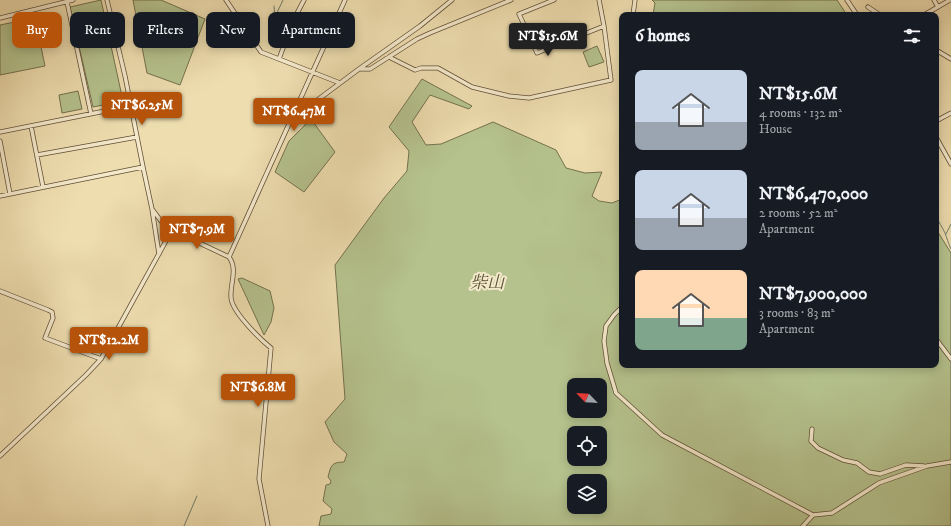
<!DOCTYPE html>
<meta charset="utf-8">
<style>
body{margin:0;font-family:"IM FELL DW Pica","Noto Serif TC",serif;background:#20242c;color:#f1f3f6;height:100vh;display:flex;flex-direction:column;font-size:15px;white-space:nowrap}
*{box-sizing:border-box;margin:0}
p{font-size:13px;color:#9ea1a6}
.icon{flex:none;width:22px;height:22px;fill:none;stroke:currentColor;stroke-width:2;stroke-linecap:round;stroke-linejoin:round}
.map{position:relative;flex:1;overflow:hidden}
.panel{position:absolute;left:619px;top:12px;width:320px;height:356px;display:flex;flex-direction:column;background:#171b24;border-radius:8px;box-shadow:0 2px 10px #0003}
.panel>*{flex:none}
.guide{position:absolute;left:12px;top:12px;width:380px;height:36px;display:flex;gap:8px}
.needle{width:26px;rotate:295deg}
.tools{position:absolute;left:567px;top:378px;display:grid;gap:8px}
.tools a{display:grid;place-items:center;width:40px;height:40px;border-radius:8px;background:#171b24;box-shadow:0 2px 10px #0003;font-size:20px}
.price{position:absolute;translate:-50% -34px;padding:0 9px;border-radius:4px;background:#b45309;color:#fff;font-size:13px;line-height:26px;filter:drop-shadow(0 1px 2px #0008)}
.price::after{content:'';position:absolute;left:50%;top:24px;width:12px;height:9px;margin-left:-6px;background:inherit;clip-path:polygon(0 0,100% 0,50% 100%)}
.price.current{background:#222;color:#fff}
ul{padding:0;list-style:none}
li{display:flex;align-items:center;gap:12px;height:100px;padding:0 16px}
li span{display:grid;place-items:center;flex:none;width:112px;height:80px;border-radius:8px;color:#555}
li>.icon{margin-inline-start:auto}
span .icon{width:48px;height:48px;fill:#fffc;stroke-width:1}
li b{font-size:17px}
h2{display:flex;justify-content:space-between;align-items:center;height:48px;padding:0 16px;font-size:17px}
.chip{padding:0 14px;border-radius:8px;background:#171b24;box-shadow:0 2px 10px #0003;font-size:14px;line-height:36px}
.chip.current{background:#b45309;color:#fff}
.map>svg:first-child{display:block}
.green{fill:#b5c28d;stroke:#74714e;fill-rule:evenodd}
.lines{fill:none;stroke-linecap:round;stroke-linejoin:round}
.stream{stroke:#707e6c;stroke-width:1}
.minor-casing{stroke:#614f38;stroke-width:5}
.minor{stroke:#f4e9cb;stroke-width:3.5}
.labels{text-anchor:middle;dominant-baseline:central;stroke-width:4;stroke-linejoin:round;paint-order:stroke}
.park-label{font-size:17px;font-style:italic;fill:#595136;stroke:#f4e9cb}
</style>
<div class="map">
<svg width="951" height="526" viewBox="0 0 951 526">
<rect width="100%" height="100%" fill="#eeddaf"/>
<filter id="stains"><feTurbulence type="fractalNoise" baseFrequency=".005" numOctaves="4"/><feColorMatrix values="0 0 0 0 .2 0 0 0 0 .09 0 0 0 0 .02 0 0 0 .5 -.17"/></filter>
<radialGradient id="worn" r=".72"><stop offset=".6" stop-color="#630" stop-opacity="0"/><stop offset="1" stop-color="#630" stop-opacity=".3"/></radialGradient>
<path class="green" d="M 101,0 L 123,101 L 93,107 L 70,7 Z
M 133,0 L 161,0 L 205,19 L 180,85 L 147,73 Z
M 652,0 L 837,0 L 847,15 L 653,15 L 655,3 Z
M 35,18 L 45,66 L 0,75 L 0,25 Z
M 597,46 L 604,62 L 589,67 L 583,52 Z
M 422,79 L 472,106 L 469,109 L 430,95 L 412,122 L 426,145 L 441,144 L 493,122 L 556,150 L 566,168 L 585,173 L 602,172 L 592,196 L 599,201 L 612,203 L 622,199 L 622,365 L 936,365 L 936,229 L 951,253 L 951,526 L 319,526 L 321,516 L 331,514 L 332,509 L 323,501 L 326,485 L 330,484 L 331,481 L 328,477 C 331,466 331,462 344,462 L 347,454 L 334,442 L 325,422 L 345,399 L 335,265 L 384,198 L 407,171 L 409,151 L 389,127 ZM 574,385 L 600,385 L 600,411 L 574,411 ZM 574,433 L 600,433 L 600,459 L 574,459 ZM 574,481 L 600,481 L 600,507 L 574,507 Z
M 78,91 L 82,109 L 62,113 L 59,95 Z
M 311,119 L 335,152 L 304,192 L 275,172 L 289,141 Z
M 242,278 L 270,291 L 274,308 L 271,322 L 264,335 L 238,279 Z"/>
<g class="lines">
<path class="stream" d="M 274,6 L 275,17
M 275,17 L 283,0
M 936,217 C 939,222 942,227 945,233 C 947,238 948,243 951,249
M 946,234 L 951,224
M 184,526 L 197,496"/>
<g class="minor-casing">
<path id="minor" d="M 107,0 L 125,76 L 143,167 L 152,209 L 159,254
M 226,0 L 261,52 L 340,83
M 554,0 L 519,14 L 537,53 L 604,26 L 599,0
M 847,0 L 857,15
M 934,0 L 938,7
M 67,2 L 91,114
M 868,7 L 880,15
M 633,15 L 635,0
M 924,15 L 950,0
M 0,18 L 73,0
M 936,50 L 951,59
M 389,57 L 415,70 L 421,68 L 438,68 L 472,87 L 509,96 L 529,98 L 611,80 L 604,26
M 279,59 L 293,21 L 304,0
M 359,69 L 370,69 L 417,39 L 430,33 L 511,0
M 622,75 L 622,78
M 292,119 L 359,69 L 420,26 L 452,0
M 936,121 L 951,113
M 31,126 L 43,187
M 0,132 L 130,106
M 936,137 L 951,164
M 0,141 L 10,194
M 37,155 L 137,137
M 0,196 L 143,167
M 152,209 L 161,221 L 172,230 L 229,257 C 238,269 230,284 231,297 C 231,311 260,339 271,348 L 259,479 L 268,526
M 229,257 L 345,0
M 0,291 L 48,310 L 52,312 L 53,318 L 45,338 L 101,359
M 622,307 L 614,315 L 606,326 L 604,341 L 607,363 L 616,393 L 662,435 L 813,515
M 936,339 L 951,359
M 812,429 L 811,441 L 818,448 L 843,460 L 857,463 L 869,472 L 880,474 L 906,465 L 924,466
M 0,456 L 86,375 L 101,359 L 172,230
M 803,526 L 813,515 L 832,513 L 879,483 L 927,466 L 951,462"/>
</g>
<use href="#minor" class="minor"/>
</g>
<g class="labels">
<g class="park-label">
<text x="487" y="283">柴山</text>
</g>
</g>
<rect width="100%" height="100%" filter="url(#stains)"/>
<rect width="100%" height="100%" fill="url(#worn)"/>
</svg>
<div class="tools">
<a><svg class="needle" viewBox="-14 -14 28 28"><path d="M0-13l5 13h-10z" fill="#e53935"/><path d="M0 13l5-13h-10z" fill="#9ea1a6"/></svg></a>
<a><svg class="icon" aria-label="locate" viewBox="0 0 24 24"><circle cx="12" cy="12" r="6"/><path d="M12 2v4M12 18v4M2 12h4M18 12h4"/></svg></a>
<a><svg class="icon" aria-label="layers" viewBox="0 0 24 24"><path d="M12 4l9 5-9 5-9-5zM3 14l9 5 9-5"/></svg></a>
</div>
<b class="price current" style="left:548px;top:57px">NT$15.6M</b>
<b class="price" style="left:142px;top:126px">NT$6.25M</b>
<b class="price" style="left:294px;top:132px">NT$6.47M</b>
<b class="price" style="left:197px;top:250px">NT$7.9M</b>
<b class="price" style="left:109px;top:361px">NT$12.2M</b>
<b class="price" style="left:258px;top:408px">NT$6.8M</b>
<div class="guide">
<a class="chip current">Buy</a>
<a class="chip">Rent</a>
<a class="chip">Filters</a>
<a class="chip">New</a>
<a class="chip">Apartment</a>
</div>
<section class="panel">
<h2>6 homes<svg class="icon" aria-label="filters" viewBox="0 0 24 24"><path d="M4 7h16M4 17h16"/><circle cx="9" cy="7" r="2"/><circle cx="15" cy="17" r="2"/></svg></h2>
<ul>
<li><span style="background:linear-gradient(#c9d6e8 65%,#9aa5b1 0)"><svg class="icon" aria-label="home" viewBox="0 0 24 24"><path d="M3 11l9-7 9 7M6 9v11h12V9"/></svg></span><div><b>NT$15.6M</b><p>4 rooms · 132 m²</p><p>House</p></div></li>
<li><span style="background:linear-gradient(#c9d6e8 60%,#9aa5b1 0)"><svg class="icon" aria-label="home" viewBox="0 0 24 24"><path d="M3 11l9-7 9 7M6 9v11h12V9"/></svg></span><div><b>NT$6,470,000</b><p>2 rooms · 52 m²</p><p>Apartment</p></div></li>
<li><span style="background:linear-gradient(#ffd9b3 60%,#7fa58c 0)"><svg class="icon" aria-label="home" viewBox="0 0 24 24"><path d="M3 11l9-7 9 7M6 9v11h12V9"/></svg></span><div><b>NT$7,900,000</b><p>3 rooms · 83 m²</p><p>Apartment</p></div></li>
</ul>
</section>
</div>
